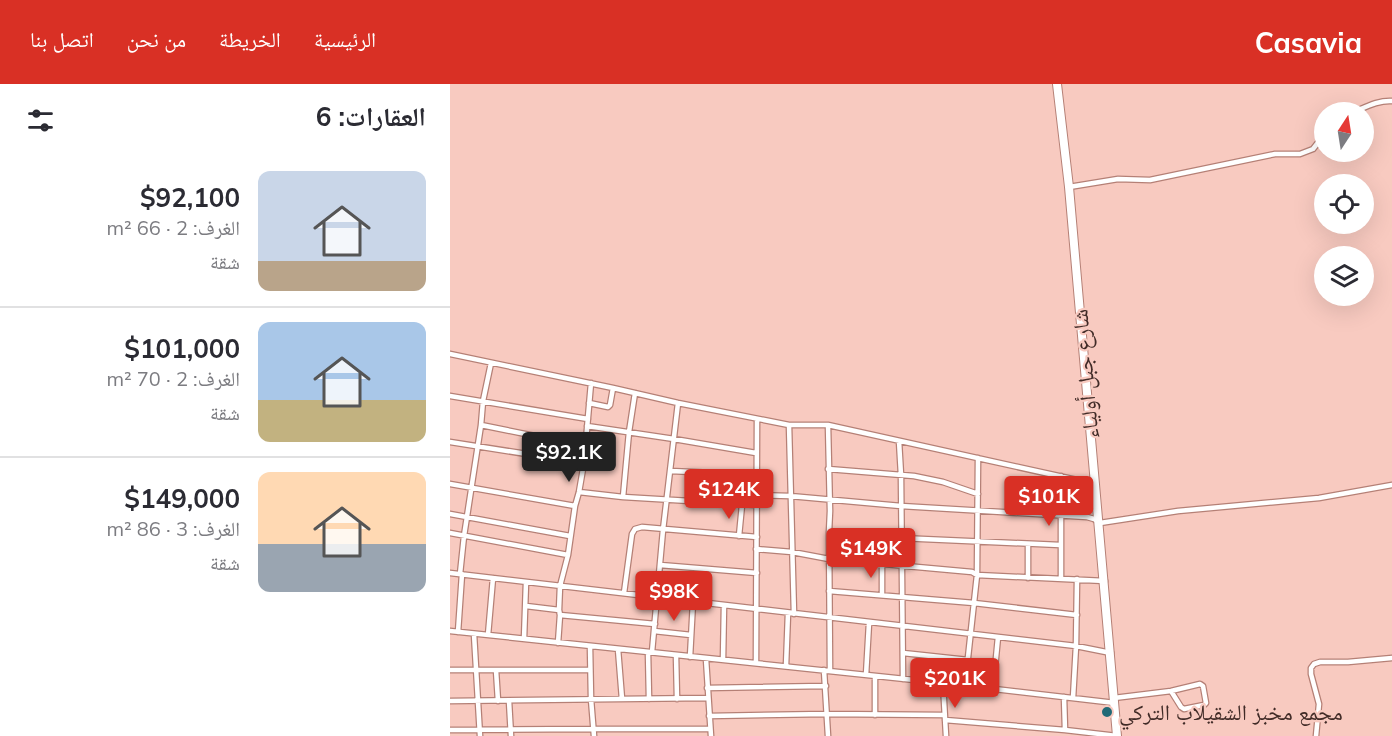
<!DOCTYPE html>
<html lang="ar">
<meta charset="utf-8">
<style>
body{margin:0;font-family:Mulish,"Noto Naskh Arabic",sans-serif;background:#f7f7f7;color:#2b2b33;direction:rtl;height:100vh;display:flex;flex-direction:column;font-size:22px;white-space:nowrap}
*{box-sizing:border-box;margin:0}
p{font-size:20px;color:#7c7c81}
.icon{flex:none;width:33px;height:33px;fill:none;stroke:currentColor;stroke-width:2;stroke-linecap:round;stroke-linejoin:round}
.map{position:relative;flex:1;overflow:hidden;direction:ltr}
.details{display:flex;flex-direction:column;background:#fff;width:450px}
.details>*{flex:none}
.needle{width:39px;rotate:12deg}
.controls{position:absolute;left:864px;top:18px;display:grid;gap:12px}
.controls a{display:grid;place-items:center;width:60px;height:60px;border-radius:50%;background:#fff;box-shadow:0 6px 24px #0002;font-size:30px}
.price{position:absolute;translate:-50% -51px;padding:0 14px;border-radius:6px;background:#d93025;color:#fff;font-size:20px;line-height:39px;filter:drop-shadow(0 2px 3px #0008)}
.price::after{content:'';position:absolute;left:50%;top:36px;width:18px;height:14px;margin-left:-9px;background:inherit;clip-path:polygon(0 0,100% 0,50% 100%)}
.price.current{background:#222;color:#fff}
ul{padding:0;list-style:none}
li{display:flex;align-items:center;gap:18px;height:150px;padding:0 24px}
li+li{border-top:2px solid #e1e1e2}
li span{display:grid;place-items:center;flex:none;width:168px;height:120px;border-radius:12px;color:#555}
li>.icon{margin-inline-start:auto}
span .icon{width:72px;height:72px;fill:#fffc;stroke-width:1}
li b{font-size:26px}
h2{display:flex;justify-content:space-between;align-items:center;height:72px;padding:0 24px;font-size:26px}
header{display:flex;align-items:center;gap:36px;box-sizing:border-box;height:84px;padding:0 30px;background:#d93025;color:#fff}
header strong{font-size:28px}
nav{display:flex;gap:33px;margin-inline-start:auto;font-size:21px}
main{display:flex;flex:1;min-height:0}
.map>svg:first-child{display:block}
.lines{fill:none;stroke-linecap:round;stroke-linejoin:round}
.minor-casing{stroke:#b58076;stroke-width:7}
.trunk-casing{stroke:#b58076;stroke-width:10}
.minor{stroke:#fff;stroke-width:4.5}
.trunk{stroke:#fff;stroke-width:8}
.poi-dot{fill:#216976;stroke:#f8cac0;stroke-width:2}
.labels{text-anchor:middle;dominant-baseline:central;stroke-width:4.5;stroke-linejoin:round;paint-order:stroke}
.street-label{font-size:22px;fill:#412b27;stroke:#f8cac0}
.poi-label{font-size:22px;fill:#412b27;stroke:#f8cac0;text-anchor:start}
</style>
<header>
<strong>Casavia</strong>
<nav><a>الرئيسية</a><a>الخريطة</a><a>من نحن</a><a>اتصل بنا</a></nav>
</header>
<main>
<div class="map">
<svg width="942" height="652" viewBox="0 0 942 652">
<rect width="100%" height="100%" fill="#f8cac0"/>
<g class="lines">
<g class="minor-casing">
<path id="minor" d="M 904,28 C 916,23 929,16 942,17
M 619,103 L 668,95 L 700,96 L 825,70 L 850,70 L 863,65 L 874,51
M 0,270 L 163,304 L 228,319 L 339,341 L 378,341 L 645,400
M 0,312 L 138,335
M 139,319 L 158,323 L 160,321 L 163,304
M 31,341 L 135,362
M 339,341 L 344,530
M 378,341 L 380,427 L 379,448 L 380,587
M 137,342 L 224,355 L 306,369
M 449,357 L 451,391 L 453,595
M 0,358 L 134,379
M 79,370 L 83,352
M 115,376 L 117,359
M 378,385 L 464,392 L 493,398 L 528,410
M 221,387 L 306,391
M 0,400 L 125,422
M 129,408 L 173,413 L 307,421
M 307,411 L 340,412 L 451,422 L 637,433 L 644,435 L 650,439 L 728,427 L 869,414 L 942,401
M 173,413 L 179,348 L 185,309
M 0,430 L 120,452
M 379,448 L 450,454 L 610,461
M 0,449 L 118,471
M 289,452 L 292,421
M 306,465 L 342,468 L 379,475 L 522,488 L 527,491 L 655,497
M 210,481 L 307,489
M 0,489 L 626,562 L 661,569
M 10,490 L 14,452 L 31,341 L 33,317 L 41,279
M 578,494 L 578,460
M 611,494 L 611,392
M 379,507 L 524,519 L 627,531
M 174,509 L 182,450 L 185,445 L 192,443 L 307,453
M 432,511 L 432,480
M 76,522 L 109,526
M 110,531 L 205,540
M 0,547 L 493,599 L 665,619
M 204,547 L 241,551
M 8,548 L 12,490
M 24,550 L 30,652
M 38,551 L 43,494
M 74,555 L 76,498
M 108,559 L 110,531 L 109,526 L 110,502 L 118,471 L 125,422 L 129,408 L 134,379 L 141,299
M 140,562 L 141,615 L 144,652
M 168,565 L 172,615
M 198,568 L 199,615
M 202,568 L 213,446 L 228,319
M 453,569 L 518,576
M 226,571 L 227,615
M 240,573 L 243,518
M 256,575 L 261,652
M 273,576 L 274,521
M 306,579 L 307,335
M 336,582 L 338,529
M 0,586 L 139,586
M 46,586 L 48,617
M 374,586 L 378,652
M 416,591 L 419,539
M 425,592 L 425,631
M 493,599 L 496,652
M 515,601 L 527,491 L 528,374
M 257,604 L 376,602
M 543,605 L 548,553
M 614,613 L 615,646
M 623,614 L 626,562 L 627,495
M 664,614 L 721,607 L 750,600 L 753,602 L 756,619 L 754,621 L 734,625 L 731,623 L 721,607
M 0,617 L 258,614
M 59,617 L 61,652
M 259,632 L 377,630 L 494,631
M 495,636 L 615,646 L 667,652
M 0,646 L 144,645 L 260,645
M 866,652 L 869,620 L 861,590 L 861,584 L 864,580 L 870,578 L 898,578 L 942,574"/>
</g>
<g class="trunk-casing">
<path id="trunk" d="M 607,0 L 619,103 L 667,652"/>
</g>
<use href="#minor" class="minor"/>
<use href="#trunk" class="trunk"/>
</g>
<circle class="poi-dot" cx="657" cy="628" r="6"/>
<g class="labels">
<g class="street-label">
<text transform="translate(635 290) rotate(-95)">شارع جبل أولياء</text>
</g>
<g class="poi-label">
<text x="669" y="628">مجمع مخبز الشقيلاب التركي</text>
</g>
</g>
</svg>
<div class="controls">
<a><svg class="needle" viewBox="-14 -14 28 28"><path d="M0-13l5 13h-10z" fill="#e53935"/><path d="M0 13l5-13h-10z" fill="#7c7c81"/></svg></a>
<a><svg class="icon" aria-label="locate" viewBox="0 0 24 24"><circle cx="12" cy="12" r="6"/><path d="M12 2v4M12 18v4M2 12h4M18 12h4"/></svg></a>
<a><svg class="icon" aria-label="layers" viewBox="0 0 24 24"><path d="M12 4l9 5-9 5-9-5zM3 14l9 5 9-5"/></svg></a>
</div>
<b class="price current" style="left:119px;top:399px">$92.1K</b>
<b class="price" style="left:279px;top:436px">$124K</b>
<b class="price" style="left:599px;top:443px">$101K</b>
<b class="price" style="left:421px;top:495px">$149K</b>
<b class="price" style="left:224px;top:538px">$98K</b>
<b class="price" style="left:505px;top:625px">$201K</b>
</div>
<section class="details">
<h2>العقارات: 6<svg class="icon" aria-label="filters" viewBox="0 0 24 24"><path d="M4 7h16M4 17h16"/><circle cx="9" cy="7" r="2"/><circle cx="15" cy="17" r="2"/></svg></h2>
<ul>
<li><span style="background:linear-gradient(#c9d6e8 75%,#b9a48a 0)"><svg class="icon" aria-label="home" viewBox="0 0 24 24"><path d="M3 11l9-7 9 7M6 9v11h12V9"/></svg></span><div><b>$92,100</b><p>الغرف: 2 · 66 m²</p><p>شقة</p></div></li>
<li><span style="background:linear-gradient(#a9c7e8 65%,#c2b280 0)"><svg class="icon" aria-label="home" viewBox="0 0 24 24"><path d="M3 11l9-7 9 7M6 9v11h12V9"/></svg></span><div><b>$101,000</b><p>الغرف: 2 · 70 m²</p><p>شقة</p></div></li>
<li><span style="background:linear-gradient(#ffd9b3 60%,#9aa5b1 0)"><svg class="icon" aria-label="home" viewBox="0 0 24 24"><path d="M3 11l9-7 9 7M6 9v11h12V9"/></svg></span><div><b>$149,000</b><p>الغرف: 3 · 86 m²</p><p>شقة</p></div></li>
</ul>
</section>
</main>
